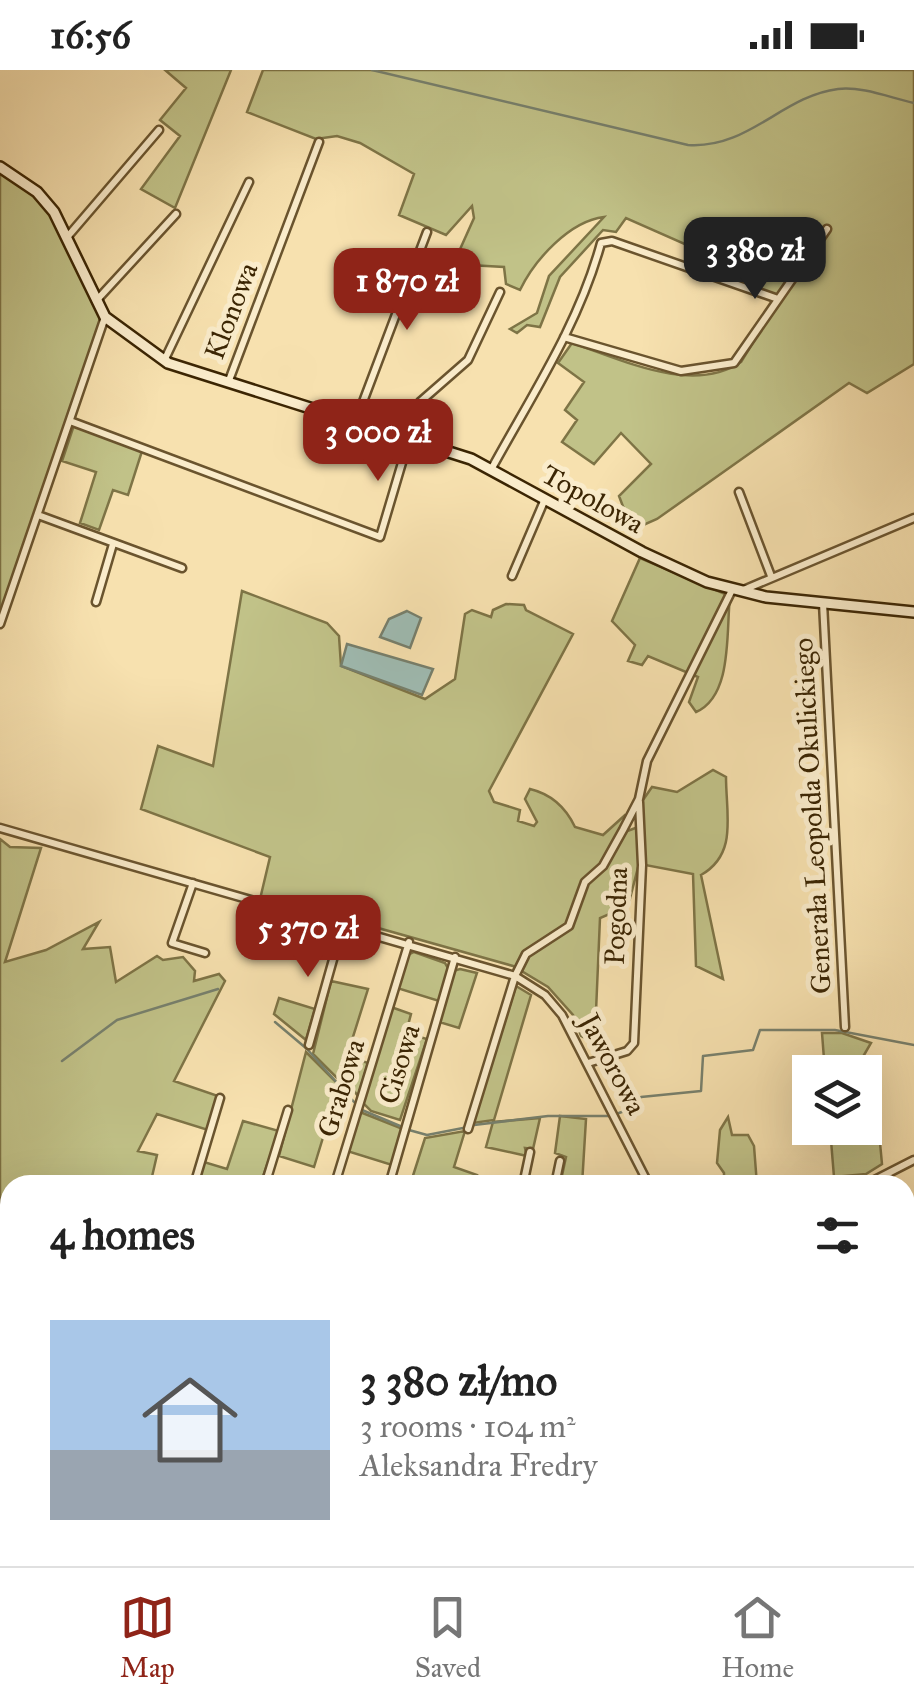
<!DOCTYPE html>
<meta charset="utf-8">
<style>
body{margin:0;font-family:"IM FELL Great Primer",serif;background:#f2f2f2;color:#222;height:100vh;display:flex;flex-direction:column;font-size:38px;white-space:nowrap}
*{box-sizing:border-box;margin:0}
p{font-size:32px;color:#767676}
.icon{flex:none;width:55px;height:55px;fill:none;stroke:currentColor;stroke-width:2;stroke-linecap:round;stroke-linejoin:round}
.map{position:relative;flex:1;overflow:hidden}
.sheet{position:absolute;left:0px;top:1105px;width:915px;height:392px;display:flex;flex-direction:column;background:#fff;border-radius:30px 30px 0 0;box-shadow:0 10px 40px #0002}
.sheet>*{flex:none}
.buttons{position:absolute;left:792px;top:985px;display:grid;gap:20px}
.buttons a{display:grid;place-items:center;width:90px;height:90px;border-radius:0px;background:#fff;box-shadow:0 10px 40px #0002;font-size:50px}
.price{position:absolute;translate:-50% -85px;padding:0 22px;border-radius:20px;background:#8f2418;color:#fff;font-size:32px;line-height:65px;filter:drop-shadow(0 2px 5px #0008)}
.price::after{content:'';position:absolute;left:50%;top:60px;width:30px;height:22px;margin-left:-15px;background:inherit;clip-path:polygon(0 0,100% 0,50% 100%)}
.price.active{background:#222;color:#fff}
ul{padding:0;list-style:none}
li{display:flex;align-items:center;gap:30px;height:250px;padding:0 50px}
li+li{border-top:2px solid #e0e0e0}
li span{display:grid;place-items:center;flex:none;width:280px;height:200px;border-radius:0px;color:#555}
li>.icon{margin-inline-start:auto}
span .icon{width:120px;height:120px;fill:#fffc;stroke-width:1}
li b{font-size:42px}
h2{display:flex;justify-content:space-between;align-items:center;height:120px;padding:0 50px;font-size:42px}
.status{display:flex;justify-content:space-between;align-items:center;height:70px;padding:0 50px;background:#fff;direction:ltr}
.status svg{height:28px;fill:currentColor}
.dock{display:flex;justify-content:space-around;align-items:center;height:140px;border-top:2px solid #e0e0e0;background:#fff;font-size:28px;color:#767676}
.dock a{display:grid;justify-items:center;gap:5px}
.dock .active{color:#8f2418}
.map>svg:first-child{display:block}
.green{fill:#c1c288;stroke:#7e7446;stroke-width:2.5}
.water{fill:#9fbcb3;stroke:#77806d;stroke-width:2.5}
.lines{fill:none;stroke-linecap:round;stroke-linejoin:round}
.stream{stroke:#77806d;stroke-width:2.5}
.street-casing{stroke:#6a542e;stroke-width:11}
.secondary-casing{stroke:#3b2503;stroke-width:14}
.street{stroke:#faeccb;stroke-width:6}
.secondary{stroke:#faeccb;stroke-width:9}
.labels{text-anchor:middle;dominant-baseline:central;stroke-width:10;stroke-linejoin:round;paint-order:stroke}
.street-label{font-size:28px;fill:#3b2503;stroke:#faeccb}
</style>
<div class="status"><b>16:56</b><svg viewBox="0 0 49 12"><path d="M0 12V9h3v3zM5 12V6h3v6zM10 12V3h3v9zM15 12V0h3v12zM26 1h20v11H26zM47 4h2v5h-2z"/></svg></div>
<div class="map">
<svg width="914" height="1496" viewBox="0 0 914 1496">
<rect width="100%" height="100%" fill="#f7e1af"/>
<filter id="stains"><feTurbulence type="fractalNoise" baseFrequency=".002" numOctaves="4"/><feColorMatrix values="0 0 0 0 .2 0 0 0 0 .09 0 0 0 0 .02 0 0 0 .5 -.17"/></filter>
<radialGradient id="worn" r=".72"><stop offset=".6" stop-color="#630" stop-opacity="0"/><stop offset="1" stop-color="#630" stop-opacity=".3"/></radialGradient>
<path class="green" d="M 165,0 L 231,0 L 175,138 L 141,119 L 180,66 L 160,50 L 186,18 Z
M 263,0 L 914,0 L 914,294 L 867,323 L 849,313 L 657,449 L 632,460 L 619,426 L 651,394 L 621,363 L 594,394 L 562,372 L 577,350 L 565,340 L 584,312 L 558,293 L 572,273 C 621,289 692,325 741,292 L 778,232 L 705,204 L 696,193 L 703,182 L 626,148 L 616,162 L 603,160 L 560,207 L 540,257 L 527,255 L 517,263 L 510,259 L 537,243 L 549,206 L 604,147 C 570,151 535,189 520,220 L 506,214 L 504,197 L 469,195 L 457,186 L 474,148 L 472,136 L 446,165 L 399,145 L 414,104 L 360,73 L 337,66 L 316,69 L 247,42 Z
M 0,102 L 36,127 L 51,145 L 101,248 L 0,545 Z
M 74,355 L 143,378 L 128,425 L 113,420 L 99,460 L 80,453 L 96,402 L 62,391 Z
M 640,488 L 730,526 C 726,561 733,626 696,642 L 689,632 L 698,607 L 648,586 L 642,595 L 628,591 L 635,575 L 612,551 Z
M 242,521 L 327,553 L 339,566 L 341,596 L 425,629 L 455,609 L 465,544 L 472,540 L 491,547 L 493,540 L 506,534 L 524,535 L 526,540 L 573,564 L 489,721 L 494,732 L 520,740 L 518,751 L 534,756 L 537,752 L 525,729 L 530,719 C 551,724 566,738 575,757 L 603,765 L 624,746 L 625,762 L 638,757 L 643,730 L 652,717 L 677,722 L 713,700 L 726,707 C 726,745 738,784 701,805 L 723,909 L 696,896 L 693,804 L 645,795 L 641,786 L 628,836 L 600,848 L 595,965 L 590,971 L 581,966 L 573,945 L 548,917 L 513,896 L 261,825 L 270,787 L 141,739 L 158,676 L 213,696 Z
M 0,769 L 10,777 L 41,778 L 5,892 L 46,880 L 99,852 L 83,879 L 110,877 L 116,912 L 157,886 L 163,890 L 183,887 L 195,901 L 194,911 L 219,904 L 225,911 L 174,1011 L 218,1026 L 208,1060 L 157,1044 L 138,1081 L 157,1085 L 151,1111 L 166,1115 L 10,1115 L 9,1415 L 0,1390 Z
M 414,882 L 445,893 L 448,898 L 439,931 L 397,918 L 408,885 Z
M 460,899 L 477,903 L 459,958 L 439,952 L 453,901 Z
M 331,911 L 368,919 L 347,986 L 368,993 L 358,1026 L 342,1005 L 339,1010 L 313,984 Z
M 516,916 L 531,925 L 494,1050 L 473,1053 Z
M 279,928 L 315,939 L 306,970 L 274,944 Z
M 391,937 L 411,944 L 406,963 L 427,969 L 400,1050 L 371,1041 L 362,1032 Z
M 822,963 L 842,963 L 871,973 L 864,985 L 873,998 L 882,1094 L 866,1104 L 834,1107 L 830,1058 L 865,1058 L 865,1002 L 825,1002 Z
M 306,982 L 339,1015 L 314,1097 L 279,1086 Z
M 360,1042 L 403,1059 L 392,1095 L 347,1081 Z
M 560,1046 L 586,1049 L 582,1115 L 560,1115 L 566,1087 L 555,1083 Z
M 728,1047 L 732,1065 L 748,1065 L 754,1076 L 757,1115 L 724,1115 L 724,1103 L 717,1093 L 720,1060 Z
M 540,1048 L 533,1079 L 525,1078 L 527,1086 L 486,1077 L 493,1052 Z
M 243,1051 L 279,1061 L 260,1115 L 197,1115 L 204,1092 L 227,1099 Z
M 465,1061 L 454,1097 L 477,1105 L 474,1115 L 410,1115 L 425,1068 Z
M 172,1488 L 250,1488 L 250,1496 L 167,1496 Z"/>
<path class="water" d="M 407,541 L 421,548 L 410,578 L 380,567 L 389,549 Z
M 347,574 L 433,599 L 422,625 L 341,596 Z"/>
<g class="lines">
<path class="stream" d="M 372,0 L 688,75 C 749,79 782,26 838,19 C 862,16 891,28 914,33
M 275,952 L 307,979 L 355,1033
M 62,991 L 117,950 L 218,919
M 362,1040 L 400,1056
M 619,1043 L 630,1039 L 641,1027 L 701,1021 L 703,986 L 753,980 L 760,960 L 835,960 L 914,975
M 474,1055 L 548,1046 L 609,1046
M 409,1060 L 427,1065 L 463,1058"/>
<g class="street-casing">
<path id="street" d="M 69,165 L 159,60
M 96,231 L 176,144
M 564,267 L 681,301 L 734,293 L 827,159
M 164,291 L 249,112
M 228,313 L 319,72
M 70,351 L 380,467 L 420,332 L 468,290 L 500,222
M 355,353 L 427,162
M 492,398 C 532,325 579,254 601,173 L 612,171 L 778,229
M 739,422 L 771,506
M 38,445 L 182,498
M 512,506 L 545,429
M 741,521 L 914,448
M 96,532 L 113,474
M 823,533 L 845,957
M 0,554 L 105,247
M 0,758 L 515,906 L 545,925 L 562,945 L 649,1115
M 193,813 L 172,873 L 205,883
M 309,975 L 343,854
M 588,993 L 627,981 L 634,973 L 642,795 L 639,732
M 468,1059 L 515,906 L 526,884 L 569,856 L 585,812 L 603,796 L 623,760 L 639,729 L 647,691 L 732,520
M 194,1115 L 220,1028
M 265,1115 L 288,1040
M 329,1115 L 335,1114 L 409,872
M 389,1115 L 455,887
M 523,1115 L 530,1082
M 555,1115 L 560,1091
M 865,1115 L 914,1090
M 0,1329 L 10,1330
M 645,1488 L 693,1496"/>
</g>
<g class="secondary-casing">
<path id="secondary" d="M 0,97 L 37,122 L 54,142 L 105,247 L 168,293 L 471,389 L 642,482 L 707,512 L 766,527 L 914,542"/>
</g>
<use href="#street" class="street"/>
<use href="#secondary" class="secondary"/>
</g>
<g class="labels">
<g class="street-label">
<text transform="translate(231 241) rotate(-69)">Klonowa</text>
<text transform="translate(593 429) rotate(29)">Topolowa</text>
<text transform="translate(812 746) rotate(-93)">Generała Leopolda Okulickiego</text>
<text transform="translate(616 846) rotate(-88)">Pogodna</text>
<text transform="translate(399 994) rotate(-73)">Cisowa</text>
<text transform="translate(613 994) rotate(62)">Jaworowa</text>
<text transform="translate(341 1018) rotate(-73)">Grabowa</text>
</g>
</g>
<rect width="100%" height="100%" filter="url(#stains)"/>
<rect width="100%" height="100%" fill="url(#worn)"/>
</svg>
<div class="buttons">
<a><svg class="icon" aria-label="layers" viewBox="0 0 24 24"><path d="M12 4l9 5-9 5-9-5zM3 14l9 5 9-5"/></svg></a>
</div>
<b class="price active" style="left:755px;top:232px">3 380 zł</b>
<b class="price" style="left:407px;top:263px">1 870 zł</b>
<b class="price" style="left:378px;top:414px">3 000 zł</b>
<b class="price" style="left:308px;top:910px">5 370 zł</b>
<section class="sheet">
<h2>4 homes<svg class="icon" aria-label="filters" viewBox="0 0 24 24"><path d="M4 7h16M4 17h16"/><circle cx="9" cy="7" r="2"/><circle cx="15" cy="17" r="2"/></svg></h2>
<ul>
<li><span style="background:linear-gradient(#a9c7e8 65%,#9aa5b1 0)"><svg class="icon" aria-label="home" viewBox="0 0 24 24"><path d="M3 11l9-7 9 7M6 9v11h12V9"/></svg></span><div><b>3 380 zł/mo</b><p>3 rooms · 104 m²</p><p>Aleksandra Fredry</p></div></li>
</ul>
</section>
</div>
<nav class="dock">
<a class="active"><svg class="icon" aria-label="map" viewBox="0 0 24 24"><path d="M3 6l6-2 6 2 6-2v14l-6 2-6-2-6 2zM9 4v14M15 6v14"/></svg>Map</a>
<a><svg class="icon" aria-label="saved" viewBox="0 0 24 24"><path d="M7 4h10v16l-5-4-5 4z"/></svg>Saved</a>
<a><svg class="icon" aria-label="home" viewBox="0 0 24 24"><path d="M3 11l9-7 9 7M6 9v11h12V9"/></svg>Home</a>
</nav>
